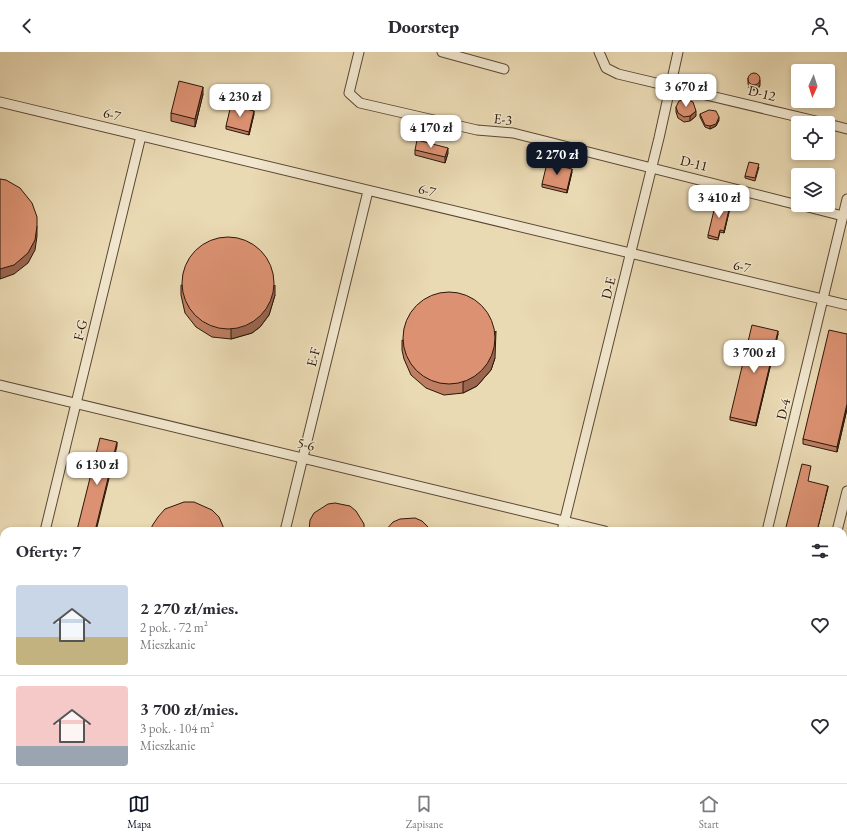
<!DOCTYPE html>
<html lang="pl">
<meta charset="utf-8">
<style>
body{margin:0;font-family:"EB Garamond",serif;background:#f2f2f3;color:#2b2b33;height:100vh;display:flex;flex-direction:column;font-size:15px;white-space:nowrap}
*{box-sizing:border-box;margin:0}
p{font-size:13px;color:#7c7c81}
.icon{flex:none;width:22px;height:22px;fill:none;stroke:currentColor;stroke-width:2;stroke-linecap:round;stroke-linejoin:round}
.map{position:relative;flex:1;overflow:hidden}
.panel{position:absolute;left:0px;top:475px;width:847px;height:256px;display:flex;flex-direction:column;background:#fff;border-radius:12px 12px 0 0;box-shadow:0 2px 6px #0003}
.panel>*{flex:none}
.needle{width:26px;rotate:183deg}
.buttons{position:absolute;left:791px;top:12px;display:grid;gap:8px}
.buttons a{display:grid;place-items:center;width:44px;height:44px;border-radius:4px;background:#fff;box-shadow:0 2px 6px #0003;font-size:20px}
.price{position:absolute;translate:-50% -34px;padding:0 9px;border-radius:8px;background:#fff;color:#222;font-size:13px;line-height:26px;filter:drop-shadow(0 1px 2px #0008)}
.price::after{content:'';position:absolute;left:50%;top:24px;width:12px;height:9px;margin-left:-6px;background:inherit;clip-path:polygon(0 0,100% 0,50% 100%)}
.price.on{background:#111827;color:#fff}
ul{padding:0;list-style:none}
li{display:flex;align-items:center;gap:12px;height:100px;padding:0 16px}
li+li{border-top:1px solid #e1e1e2}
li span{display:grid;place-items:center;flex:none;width:112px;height:80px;border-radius:4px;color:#555}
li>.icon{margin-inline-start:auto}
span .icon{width:48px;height:48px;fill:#fffc;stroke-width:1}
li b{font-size:17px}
h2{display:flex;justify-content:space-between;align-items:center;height:48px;padding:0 16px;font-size:17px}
header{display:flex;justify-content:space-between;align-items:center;height:52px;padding:0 16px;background:#fff;font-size:18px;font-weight:800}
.dock{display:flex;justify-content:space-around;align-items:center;height:56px;border-top:1px solid #e1e1e2;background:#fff;font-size:11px;color:#7c7c81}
.dock a{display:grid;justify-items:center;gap:2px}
.dock .on{color:#111827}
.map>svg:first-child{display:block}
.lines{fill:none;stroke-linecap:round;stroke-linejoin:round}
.minor-casing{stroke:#5c4834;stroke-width:11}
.minor{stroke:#f1e7ce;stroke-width:9}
.wall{fill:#bd7e62;stroke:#2c170a}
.shaded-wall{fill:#9a6650;stroke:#2c170a}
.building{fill:#dc9272;stroke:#2c170a}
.labels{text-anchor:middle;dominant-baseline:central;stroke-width:3;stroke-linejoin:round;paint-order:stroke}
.street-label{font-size:14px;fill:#2c170a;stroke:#f1e7ce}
</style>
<header><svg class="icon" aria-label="back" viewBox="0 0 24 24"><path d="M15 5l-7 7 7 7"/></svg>Doorstep<svg class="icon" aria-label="person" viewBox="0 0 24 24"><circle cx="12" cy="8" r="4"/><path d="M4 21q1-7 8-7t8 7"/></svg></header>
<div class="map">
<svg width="847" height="731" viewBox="0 0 847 731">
<rect width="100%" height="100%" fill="#eadab4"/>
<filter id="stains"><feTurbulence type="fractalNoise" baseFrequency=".005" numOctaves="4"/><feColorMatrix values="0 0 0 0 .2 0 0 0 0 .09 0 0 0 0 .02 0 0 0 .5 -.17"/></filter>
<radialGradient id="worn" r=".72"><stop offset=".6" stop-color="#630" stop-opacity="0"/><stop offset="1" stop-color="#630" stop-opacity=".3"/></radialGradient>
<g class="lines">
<g class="minor-casing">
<path id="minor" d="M 359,0 L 349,41 L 360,51 L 477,78 L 513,81 L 798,153
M 442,0 L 504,17
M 599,0 L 606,16 L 618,22 L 824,71
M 0,50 L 847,253
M 828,72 L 847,77
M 800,153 L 843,164
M 0,333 L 605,479
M 45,479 L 141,84
M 285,479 L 368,139
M 562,479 L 659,86 L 678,0
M 767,479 L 847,147
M 837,479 L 847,439
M 843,535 L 847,536
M 0,557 L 4,558
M 0,664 L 4,648
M 843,671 L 847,672
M 521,727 L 537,731
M 224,731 L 225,727
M 500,731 L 501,727
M 704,731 L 705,727
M 775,731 L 776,727"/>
</g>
<use href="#minor" class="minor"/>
</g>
<path class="wall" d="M 748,26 L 760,33 L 758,37 L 753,38 L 749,36 L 748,31 Z
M 203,42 L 195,75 L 171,69 L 171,61 Z
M 676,55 L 696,64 L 690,69 L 684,70 L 678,66 L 676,60 Z
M 254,62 L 249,83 L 226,77 L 226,74 Z
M 700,62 L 719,68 L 716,74 L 710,77 L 705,75 L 700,65 Z
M 415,98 L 448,101 L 445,111 L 415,103 Z
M 759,115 L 755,129 L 745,126 L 745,124 Z
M 572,120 L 567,141 L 542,135 L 542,132 Z
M 730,156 L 724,181 L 720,180 L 718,188 L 708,186 L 708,183 Z
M 181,233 L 275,243 L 269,263 L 260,275 L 252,281 L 231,287 L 212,285 L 196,275 L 185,261 L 181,243 Z
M 778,282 L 756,374 L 730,368 L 730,365 Z
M 847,282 L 847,357 L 837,400 L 803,392 L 803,387 Z
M 402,288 L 495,306 L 491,318 L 477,334 L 463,341 L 444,343 L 426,336 L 411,323 L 404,307 L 402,298 Z
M 37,727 L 82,727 L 82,731 L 37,731 Z
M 375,727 L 419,727 L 418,731 L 375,731 Z"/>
<path class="shaded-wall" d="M 760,28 L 760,33 L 758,37 L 753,38 L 753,33 Z
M 203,35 L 203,42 L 195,75 L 195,67 Z
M 254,59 L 254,62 L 249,83 L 249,80 Z
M 696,59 L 696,64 L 690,69 L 690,64 Z
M 719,65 L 719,68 L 716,74 L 710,77 L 710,74 Z
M 448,96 L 448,101 L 445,111 L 445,105 Z
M 572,117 L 572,120 L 567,141 L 567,138 Z
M 730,153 L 730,156 L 724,181 L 724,179 Z
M 37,174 L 37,184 L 35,198 L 28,211 L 14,222 L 0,227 L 0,217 Z
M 275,233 L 275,243 L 269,263 L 260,275 L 252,281 L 231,287 L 231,277 Z
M 496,279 L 495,306 L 491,318 L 477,334 L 463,341 L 463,331 Z
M 778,279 L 778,282 L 756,374 L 756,371 Z
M 847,352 L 847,357 L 837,400 L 837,395 Z
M 117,390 L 117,394 L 96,479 L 95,479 Z
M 828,434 L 828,436 L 817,479 Z
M 81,727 L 82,727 L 82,731 L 79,731 Z
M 415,727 L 419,727 L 418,731 L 411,731 Z"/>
<path class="building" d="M748 27a6 6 0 1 1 12 0a6 6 0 1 1-12 0Z
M 179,29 L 203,35 L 195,67 L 171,61 Z
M 686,47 L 693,50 L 696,59 L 690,64 L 684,65 L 678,61 L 676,55 L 679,49 Z
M 231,53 L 254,59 L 249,80 L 226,74 Z
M 709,58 L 716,59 L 719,65 L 716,72 L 710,74 L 705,73 L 700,62 Z
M 417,88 L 448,96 L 445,105 L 415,98 Z
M 749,110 L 759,112 L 755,126 L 745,124 Z
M 547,111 L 572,117 L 567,138 L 542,132 Z
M 0,127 L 6,128 L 20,136 L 32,151 L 37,165 L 37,174 L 35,188 L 28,201 L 14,213 L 0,217 Z
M 716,150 L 730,153 L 724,179 L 720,178 L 718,186 L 708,183 Z
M182 231a46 46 0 1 1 92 0a46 46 0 1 1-92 0Z
M403 286a46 46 0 1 1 92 0a46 46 0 1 1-92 0Z
M 752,273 L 778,279 L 756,371 L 730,365 Z
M 829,278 L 847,282 L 847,352 L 837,395 L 803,387 Z
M 100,386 L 117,390 L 95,479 L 83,479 L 77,478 Z
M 802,412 L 811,414 L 808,429 L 828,434 L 817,479 L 785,479 Z
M 184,450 L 194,450 L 212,458 L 219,465 L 225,479 L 152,479 L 152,474 L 158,465 L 165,457 Z
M 335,451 L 350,454 L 356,459 L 364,472 L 364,479 L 309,479 L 310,468 L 314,461 L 328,452 Z
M 415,466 L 422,469 L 432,479 L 385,479 L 393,470 L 400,467 Z
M 39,727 L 81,727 L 79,731 L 40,731 Z
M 142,727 L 170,727 L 175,731 L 140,731 Z
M 379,727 L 415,727 L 411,731 L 382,731 L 381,730 Z
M 723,727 L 759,727 L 758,731 L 722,731 Z"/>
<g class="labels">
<g class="street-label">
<text transform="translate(762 41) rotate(14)">D-12</text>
<text transform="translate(112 62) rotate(14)">6-7</text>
<text transform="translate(503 67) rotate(6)">E-3</text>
<text transform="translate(694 111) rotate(14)">D-11</text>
<text transform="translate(427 138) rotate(14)">6-7</text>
<text transform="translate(742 214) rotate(13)">6-7</text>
<text transform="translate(608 236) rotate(-76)">D-E</text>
<text transform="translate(80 278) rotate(-77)">F-G</text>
<text transform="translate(313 305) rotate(-76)">E-F</text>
<text transform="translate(783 357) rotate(-76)">D-4</text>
<text transform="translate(306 392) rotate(14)">5-6</text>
</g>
</g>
<rect width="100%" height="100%" filter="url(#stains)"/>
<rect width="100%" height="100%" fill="url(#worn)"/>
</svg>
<div class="buttons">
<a><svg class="needle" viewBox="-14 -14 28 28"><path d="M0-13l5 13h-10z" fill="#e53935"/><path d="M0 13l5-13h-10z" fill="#7c7c81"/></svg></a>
<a><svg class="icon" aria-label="locate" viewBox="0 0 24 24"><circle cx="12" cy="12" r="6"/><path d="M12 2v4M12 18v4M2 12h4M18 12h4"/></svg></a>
<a><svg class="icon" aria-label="layers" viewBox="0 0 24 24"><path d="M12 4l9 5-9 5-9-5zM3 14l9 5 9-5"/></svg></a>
</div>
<b class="price" style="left:686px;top:56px">3 670 zł</b>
<b class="price" style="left:240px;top:66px">4 230 zł</b>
<b class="price" style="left:431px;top:97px">4 170 zł</b>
<b class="price on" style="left:557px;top:124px">2 270 zł</b>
<b class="price" style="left:719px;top:167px">3 410 zł</b>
<b class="price" style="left:754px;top:322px">3 700 zł</b>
<b class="price" style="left:97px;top:434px">6 130 zł</b>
<section class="panel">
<h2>Oferty: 7<svg class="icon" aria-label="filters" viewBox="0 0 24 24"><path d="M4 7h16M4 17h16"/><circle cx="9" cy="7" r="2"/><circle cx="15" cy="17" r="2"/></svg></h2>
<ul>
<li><span style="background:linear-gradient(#c9d6e8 65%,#c2b280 0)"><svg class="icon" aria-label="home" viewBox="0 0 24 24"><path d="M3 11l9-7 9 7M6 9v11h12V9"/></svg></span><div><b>2 270 zł/mies.</b><p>2 pok. · 72 m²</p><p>Mieszkanie</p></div><svg class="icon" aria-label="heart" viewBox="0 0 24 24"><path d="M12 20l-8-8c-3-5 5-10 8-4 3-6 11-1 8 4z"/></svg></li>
<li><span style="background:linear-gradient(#f6c9c9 75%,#9aa5b1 0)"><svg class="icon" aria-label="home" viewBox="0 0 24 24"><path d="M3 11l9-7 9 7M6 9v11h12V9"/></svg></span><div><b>3 700 zł/mies.</b><p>3 pok. · 104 m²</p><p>Mieszkanie</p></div><svg class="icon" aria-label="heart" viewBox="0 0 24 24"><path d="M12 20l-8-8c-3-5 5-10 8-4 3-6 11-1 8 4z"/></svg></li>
</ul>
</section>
</div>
<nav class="dock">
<a class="on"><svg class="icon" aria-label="map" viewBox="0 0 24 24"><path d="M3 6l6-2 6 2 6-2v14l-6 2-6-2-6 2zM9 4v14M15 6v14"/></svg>Mapa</a>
<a><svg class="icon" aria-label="saved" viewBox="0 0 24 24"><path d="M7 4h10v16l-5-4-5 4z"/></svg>Zapisane</a>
<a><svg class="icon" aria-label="home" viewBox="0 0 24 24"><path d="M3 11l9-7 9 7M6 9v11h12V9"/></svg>Start</a>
</nav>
